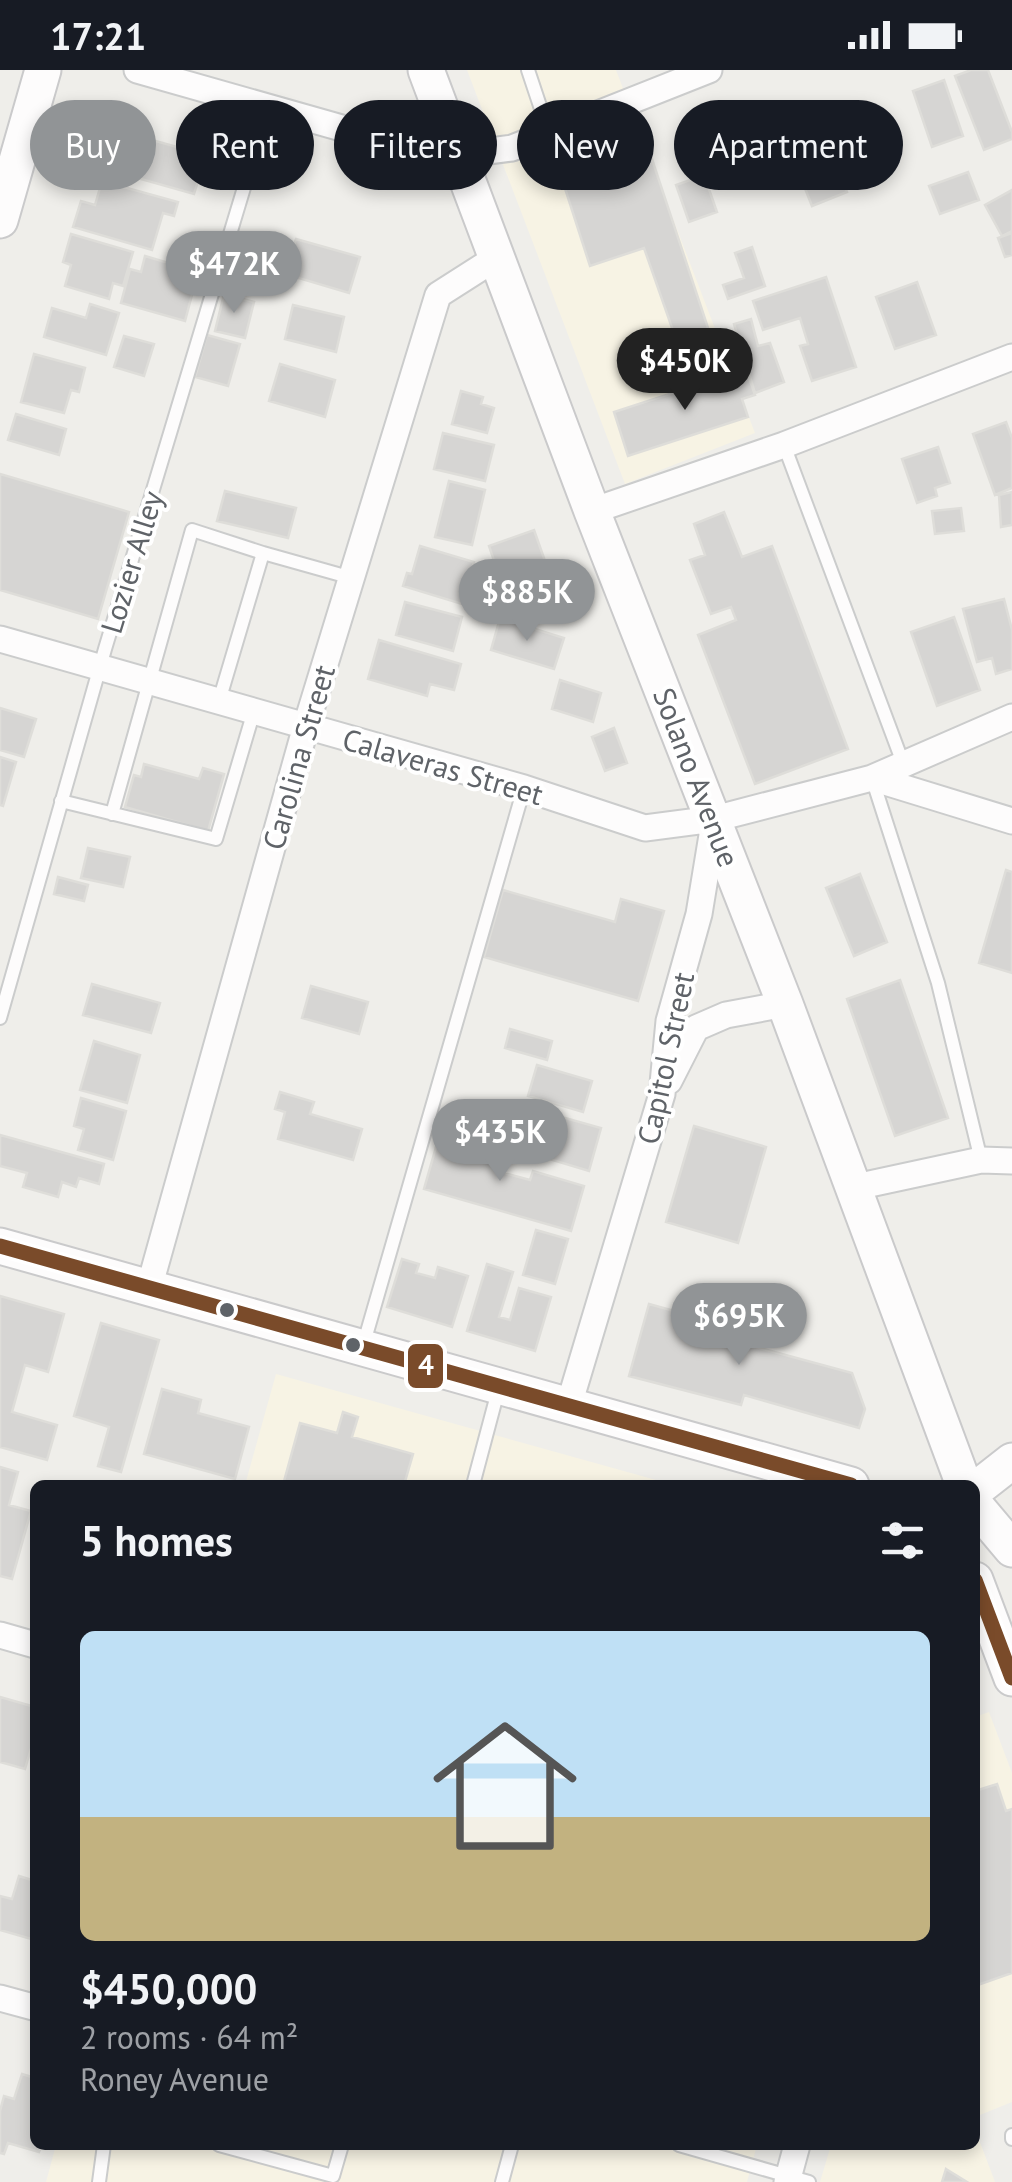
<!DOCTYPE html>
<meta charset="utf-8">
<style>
body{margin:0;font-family:"PT Sans",sans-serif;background:#242831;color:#f1f3f6;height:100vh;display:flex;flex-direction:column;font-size:38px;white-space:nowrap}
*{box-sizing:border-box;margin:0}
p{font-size:32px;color:#9ea1a6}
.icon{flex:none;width:55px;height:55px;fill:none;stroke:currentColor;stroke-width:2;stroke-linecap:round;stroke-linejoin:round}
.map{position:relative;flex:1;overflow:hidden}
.panel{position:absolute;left:30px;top:1410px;width:950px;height:670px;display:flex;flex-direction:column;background:#171b24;border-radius:15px;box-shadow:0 5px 15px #0003}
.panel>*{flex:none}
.top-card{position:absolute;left:30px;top:30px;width:952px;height:90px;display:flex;gap:20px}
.price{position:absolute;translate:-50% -85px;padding:0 22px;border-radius:35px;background:#919496;color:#fff;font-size:32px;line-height:65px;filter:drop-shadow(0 2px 5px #0008)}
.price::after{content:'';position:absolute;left:50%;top:60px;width:30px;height:22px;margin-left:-15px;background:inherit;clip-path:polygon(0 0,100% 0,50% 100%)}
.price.selected{background:#222;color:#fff}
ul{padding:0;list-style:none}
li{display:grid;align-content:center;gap:20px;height:530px;padding:0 50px}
li span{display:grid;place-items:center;height:310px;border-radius:15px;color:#555}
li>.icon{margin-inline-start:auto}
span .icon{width:180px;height:180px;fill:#fffc;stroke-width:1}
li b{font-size:42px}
h2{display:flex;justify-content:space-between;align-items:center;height:120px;padding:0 50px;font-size:42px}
.chip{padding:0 35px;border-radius:45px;background:#171b24;box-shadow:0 5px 15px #0003;font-size:35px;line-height:90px}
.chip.selected{background:#919496;color:#fff}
.status{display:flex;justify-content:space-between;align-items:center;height:70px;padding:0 50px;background:#171b24;direction:ltr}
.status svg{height:28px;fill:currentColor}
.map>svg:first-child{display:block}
.commercial{fill:#f7f3e4}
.building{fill:#d6d5d3;stroke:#deddd9;stroke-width:2.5}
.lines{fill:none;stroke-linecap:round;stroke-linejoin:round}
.lane-casing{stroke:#cbcccc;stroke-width:16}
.street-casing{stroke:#cbcccc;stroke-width:29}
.secondary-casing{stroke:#cacacb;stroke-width:39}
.lane{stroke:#fdfcfc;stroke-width:12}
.street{stroke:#fdfcfc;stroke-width:25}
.secondary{stroke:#fdfcfc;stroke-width:35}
.bus-1-casing{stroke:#fff;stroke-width:22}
.bus-1{stroke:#7a4b2a;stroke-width:15}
.bus-dot{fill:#5f6368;stroke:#fff;stroke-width:4}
.labels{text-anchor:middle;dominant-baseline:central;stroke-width:8;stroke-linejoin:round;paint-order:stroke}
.street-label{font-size:30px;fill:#5f6368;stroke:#fff}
.line-badge{stroke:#fff;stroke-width:4}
.badge-label{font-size:28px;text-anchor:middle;font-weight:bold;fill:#fff}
</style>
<div class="status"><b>17:21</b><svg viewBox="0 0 49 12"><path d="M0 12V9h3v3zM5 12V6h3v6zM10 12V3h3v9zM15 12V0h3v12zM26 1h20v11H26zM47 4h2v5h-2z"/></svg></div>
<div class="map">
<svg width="1012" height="2112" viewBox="0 0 1012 2112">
<rect width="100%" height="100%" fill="#efeeea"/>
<path class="commercial" d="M 467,0 L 616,0 L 755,363 L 625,414 Z
M 276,1304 L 674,1415 L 245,1415 Z
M 989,1642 L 1012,1703 L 1012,2032 L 975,2047 L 975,1647 Z
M 975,2059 L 995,2112 L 820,2112 L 831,2075 L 975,2075 Z
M 56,2075 L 757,2075 L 747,2112 L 46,2112 Z"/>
<path class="building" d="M 971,0 L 988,0 L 1012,62 L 1012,69 L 984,80 L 955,6 Z
M 944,10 L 963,66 L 932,77 L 913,21 Z
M 865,39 L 888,90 L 859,103 L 836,52 Z
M 102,56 L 206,85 L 194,124 L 91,95 Z
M 826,69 L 847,122 L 812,136 L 791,83 Z
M 648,77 L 715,279 L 684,292 L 644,178 L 590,196 L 561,106 Z
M 968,102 L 979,130 L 940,144 L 929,116 Z
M 704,105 L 717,142 L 689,152 L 676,115 Z
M 102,111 L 178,132 L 174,146 L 163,143 L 152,180 L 73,157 L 81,131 L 95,135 Z
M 1012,120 L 1012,161 L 1002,166 L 985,135 Z
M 1012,163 L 1012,185 L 1005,187 L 998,168 Z
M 71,164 L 133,182 L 123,216 L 113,213 L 109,229 L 65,216 L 71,195 L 63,192 Z
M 296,169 L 360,187 L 349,223 L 268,199 L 274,176 L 292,181 Z
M 752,177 L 765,216 L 728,229 L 723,215 L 744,208 L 735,183 Z
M 145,186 L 189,199 L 183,218 L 193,221 L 185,251 L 121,233 L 130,199 L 141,202 Z
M 826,207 L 856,297 L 812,311 L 800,276 L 808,274 L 800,248 L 763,260 L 753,231 Z
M 917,212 L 936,265 L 895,279 L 876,227 Z
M 224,224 L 254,232 L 245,268 L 215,261 Z
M 90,234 L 119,243 L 106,285 L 44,267 L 52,238 L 86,248 Z
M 293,235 L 344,247 L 336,282 L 285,269 Z
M 751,249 L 758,276 L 770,273 L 784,312 L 755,323 L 734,254 Z
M 207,265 L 240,274 L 228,316 L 195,307 Z
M 124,266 L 154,274 L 144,306 L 114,297 Z
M 34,284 L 85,298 L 79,322 L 71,320 L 64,343 L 21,332 Z
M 280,294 L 335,310 L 325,347 L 269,331 Z
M 746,299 L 755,325 L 742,329 L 748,347 L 628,386 L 614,342 Z
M 461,321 L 483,327 L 481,334 L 494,338 L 487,363 L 452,354 Z
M 16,344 L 66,359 L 59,385 L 8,370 Z
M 1006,352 L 1012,368 L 1012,418 L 995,425 L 973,364 Z
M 443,363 L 494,375 L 485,411 L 434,399 Z
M 938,377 L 950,413 L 935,418 L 937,426 L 917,433 L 902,389 Z
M 0,404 L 129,442 L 98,549 L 0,520 Z
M 449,411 L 485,420 L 472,475 L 435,467 Z
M 225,421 L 296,438 L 288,468 L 217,451 Z
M 1012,422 L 1012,455 L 1001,457 L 999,425 Z
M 961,438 L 964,461 L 935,464 L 932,441 Z
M 724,442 L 742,487 L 772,476 L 848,679 L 755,714 L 698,565 L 736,550 L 731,537 L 711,544 L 690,490 L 705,485 L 694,454 Z
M 534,460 L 556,522 L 510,538 L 489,476 Z
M 420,476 L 474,492 L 462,534 L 403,516 L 407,503 L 412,504 Z
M 1004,529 L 1012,560 L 1012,599 L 996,604 L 992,588 L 977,592 L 963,539 Z
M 405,532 L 462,547 L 453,581 L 396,565 Z
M 954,547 L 980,620 L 937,636 L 911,562 Z
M 500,548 L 564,568 L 554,599 L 491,580 Z
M 379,570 L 461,594 L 454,620 L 430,614 L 427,626 L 368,609 Z
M 560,610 L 601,623 L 593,652 L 552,639 Z
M 0,638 L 36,649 L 24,687 L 0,680 Z
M 614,658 L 627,693 L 605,701 L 592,667 Z
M 0,687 L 16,692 L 3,736 L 0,735 Z
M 144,694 L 199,709 L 203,698 L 224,704 L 208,761 L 125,737 L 134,705 L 141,707 Z
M 88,778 L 130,787 L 123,817 L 81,808 Z
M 1006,800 L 1012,802 L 1012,903 L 979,893 Z
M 860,804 L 887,872 L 854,886 L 826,818 Z
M 58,807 L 88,815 L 84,831 L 54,824 Z
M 503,820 L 615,852 L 621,829 L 664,841 L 638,931 L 484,887 Z
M 900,910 L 948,1048 L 895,1066 L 847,929 Z
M 92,914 L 160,933 L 151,963 L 83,945 Z
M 311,916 L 368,932 L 359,964 L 302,948 Z
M 510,959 L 552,971 L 547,990 L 505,978 Z
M 94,971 L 140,985 L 127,1033 L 80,1020 Z
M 537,995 L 592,1011 L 583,1042 L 528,1026 Z
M 280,1022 L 314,1032 L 310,1044 L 362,1059 L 353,1090 L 278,1069 L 285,1042 L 275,1039 Z
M 81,1028 L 126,1041 L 113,1090 L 78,1080 L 84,1059 L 74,1056 Z
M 551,1044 L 601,1058 L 589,1101 L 539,1086 Z
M 694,1056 L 766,1077 L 738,1173 L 666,1152 Z
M 440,1063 L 510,1083 L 504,1103 L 530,1110 L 533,1101 L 584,1116 L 571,1161 L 424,1119 Z
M 0,1065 L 104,1094 L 99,1114 L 79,1108 L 76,1117 L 62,1112 L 58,1127 L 23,1117 L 27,1103 L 0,1096 Z
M 536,1160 L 568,1169 L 555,1214 L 523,1205 Z
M 402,1189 L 419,1194 L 416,1203 L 435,1208 L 438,1197 L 468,1206 L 452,1257 L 387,1237 Z
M 487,1194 L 513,1202 L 499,1247 L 510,1250 L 519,1218 L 551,1227 L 535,1281 L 467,1261 Z
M 0,1226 L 64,1244 L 48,1302 L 25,1295 L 12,1342 L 57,1355 L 47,1390 L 0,1377 Z
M 649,1234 L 761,1265 L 756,1277 L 852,1303 L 865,1339 L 859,1358 L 744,1325 L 741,1335 L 629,1306 Z
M 101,1253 L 159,1270 L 121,1402 L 98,1396 L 109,1357 L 74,1346 Z
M 162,1319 L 201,1330 L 198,1343 L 249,1357 L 235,1409 L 144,1384 Z
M 343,1342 L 358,1347 L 352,1367 L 413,1384 L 404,1415 L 283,1415 L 300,1353 L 337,1363 Z
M 0,1397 L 18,1402 L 9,1435 L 31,1441 L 12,1509 L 0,1506 Z
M 0,1627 L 35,1637 L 35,1665 L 25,1699 L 0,1692 Z
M 997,1714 L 1006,1741 L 1012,1739 L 1012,1903 L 975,1916 L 975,1721 Z
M 19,1806 L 35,1811 L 35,1870 L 0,1860 L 0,1826 L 12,1829 Z
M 22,2004 L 35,2008 L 35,2075 L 42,2075 L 39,2082 L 8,2073 L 4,2084 L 0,2083 L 0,2041 L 4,2026 L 14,2029 Z
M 946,2099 L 967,2112 L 942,2112 Z"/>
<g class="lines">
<g class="lane-casing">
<path id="lane" d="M 528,0 L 549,63
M 784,375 L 903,693
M 263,483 L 352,508
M 872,708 L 938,913 L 981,1090
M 61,731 L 216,769 L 254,641
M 112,744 L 192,460 L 263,483 L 219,631
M 0,948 L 105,579 L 268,38
M 363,1276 L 524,718
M 473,1415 L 498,1321
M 1012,2065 L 1012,2069
M 219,2075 L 333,2106 L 342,2075
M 679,2075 L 809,2112
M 99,2112 L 104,2075
M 502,2112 L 512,2075"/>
</g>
<g class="street-casing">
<path id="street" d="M 137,0 L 391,72 L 458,85 L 512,78 L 709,0
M 592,441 L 784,375 L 1012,287
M 0,569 L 524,718 L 645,758 L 714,749 L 872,708 L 1012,647
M 872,708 L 1012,751
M 669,1011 L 696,958 L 726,945 L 785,934
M 851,1118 L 981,1090 L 1012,1091
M 149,1218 L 306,656 L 438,225 L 496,188
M 568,1338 L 662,1024 L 669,951 L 699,844 L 714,753
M 0,1565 L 35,1575
M 0,1928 L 33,1937
M 787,2112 L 797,2075"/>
</g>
<g class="secondary-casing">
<path id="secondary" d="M 426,0 L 592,441 L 785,934 L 964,1415
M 0,150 L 43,0
M 0,1176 L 851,1415
M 975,1420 L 1012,1391
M 975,1435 L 1012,1479
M 975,1510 L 1012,1608"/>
</g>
<use href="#lane" class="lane"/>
<use href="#street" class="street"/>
<use href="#secondary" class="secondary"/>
<g class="bus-1-casing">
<path id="bus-1" d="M 0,1176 L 851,1415
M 975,1510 L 1012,1608"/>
</g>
<use href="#bus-1" class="bus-1"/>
</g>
<g class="bus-dot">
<circle cx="227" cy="1240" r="9"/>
<circle cx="353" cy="1275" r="9"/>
</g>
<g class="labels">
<g class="street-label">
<text transform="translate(131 492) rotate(-73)">Lozier Alley</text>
<text transform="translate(298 687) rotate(-74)">Carolina Street</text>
<text transform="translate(443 696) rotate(16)">Calaveras Street</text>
<text transform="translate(697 707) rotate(69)">Solano Avenue</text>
<text transform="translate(665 988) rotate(-78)">Capitol Street</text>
</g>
</g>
<rect class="line-badge" x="406" y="1272" width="39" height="48" rx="10" fill="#7a4b2a"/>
<g class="badge-label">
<text x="426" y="1305">4</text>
</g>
</svg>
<b class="price" style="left:234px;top:246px">$472K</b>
<b class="price selected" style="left:685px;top:343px">$450K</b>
<b class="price" style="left:527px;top:574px">$885K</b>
<b class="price" style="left:500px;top:1114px">$435K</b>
<b class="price" style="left:739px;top:1298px">$695K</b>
<div class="top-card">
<a class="chip selected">Buy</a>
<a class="chip">Rent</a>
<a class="chip">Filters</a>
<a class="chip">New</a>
<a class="chip">Apartment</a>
</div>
<section class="panel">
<h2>5 homes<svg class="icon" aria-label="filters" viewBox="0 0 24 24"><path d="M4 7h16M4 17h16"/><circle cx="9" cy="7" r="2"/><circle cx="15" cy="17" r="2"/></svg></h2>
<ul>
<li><span style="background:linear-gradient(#bfe0f5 60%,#c2b280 0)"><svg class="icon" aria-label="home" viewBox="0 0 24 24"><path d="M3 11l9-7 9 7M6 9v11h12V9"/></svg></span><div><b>$450,000</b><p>2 rooms · 64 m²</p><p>Roney Avenue</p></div></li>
</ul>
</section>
</div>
